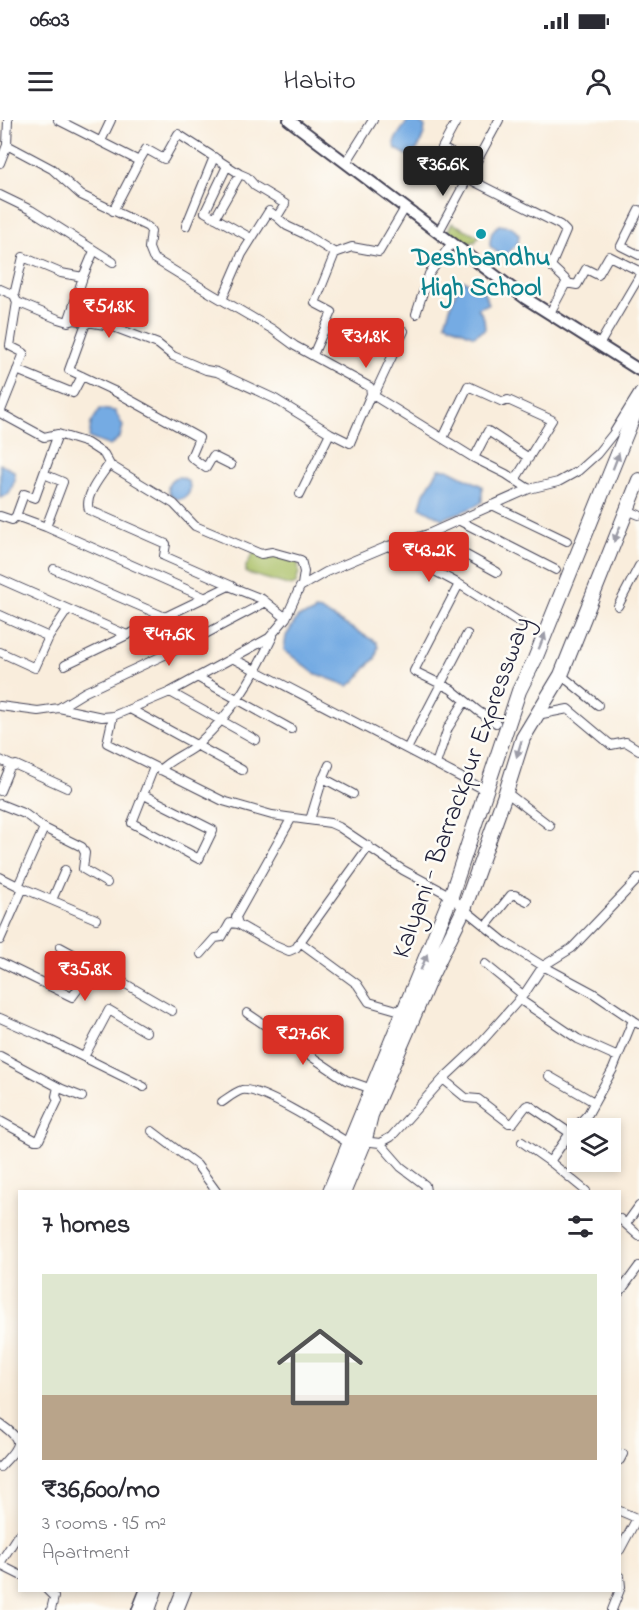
<!DOCTYPE html>
<meta charset="utf-8">
<style>
body{margin:0;font-family:"Indie Flower",sans-serif;background:#f2f2f3;color:#2b2b33;height:100vh;display:flex;flex-direction:column;font-size:22px;white-space:nowrap}
*{box-sizing:border-box;margin:0}
p{font-size:20px;color:#7c7c81}
.icon{flex:none;width:33px;height:33px;fill:none;stroke:currentColor;stroke-width:2;stroke-linecap:round;stroke-linejoin:round}
.map{position:relative;flex:1;overflow:hidden}
.drawer{position:absolute;left:18px;top:1070px;width:603px;height:402px;display:flex;flex-direction:column;background:#fff;border-radius:0px;box-shadow:0 3px 9px #0003}
.drawer>*{flex:none}
.fabs{position:absolute;left:567px;top:998px;display:grid;gap:12px}
.fabs a{display:grid;place-items:center;width:54px;height:54px;border-radius:0px;background:#fff;box-shadow:0 3px 9px #0003;font-size:30px}
.price{position:absolute;translate:-50% -51px;padding:0 14px;border-radius:6px;background:#d93025;color:#fff;font-size:20px;line-height:39px;filter:drop-shadow(0 2px 3px #0008)}
.price::after{content:'';position:absolute;left:50%;top:36px;width:18px;height:14px;margin-left:-9px;background:inherit;clip-path:polygon(0 0,100% 0,50% 100%)}
.price.active{background:#222;color:#fff}
ul{padding:0;list-style:none}
li{display:grid;align-content:center;gap:12px;height:318px;padding:0 24px}
li+li{border-top:2px solid #e1e1e2}
li span{display:grid;place-items:center;height:186px;border-radius:0px;color:#555}
li>.icon{margin-inline-start:auto}
span .icon{width:108px;height:108px;fill:#fffc;stroke-width:1}
li b{font-size:26px}
h2{display:flex;justify-content:space-between;align-items:center;height:72px;padding:0 24px;font-size:26px}
.status{display:flex;justify-content:space-between;align-items:center;height:42px;padding:0 30px;background:#fff;direction:ltr}
.status svg{height:16px;fill:currentColor}
header{display:flex;justify-content:space-between;align-items:center;height:78px;padding:0 24px;background:#fff;font-size:27px;font-weight:600}
.map>svg:first-child{display:block}
.green{fill:#a7bd62;stroke:#64704e;stroke-width:1.5}
.water{fill:#74abe3;stroke:#4b668f;stroke-width:1.5}
.lines{fill:none;stroke-linecap:round;stroke-linejoin:round}
.minor-casing{stroke:#424053;stroke-width:10}
.tertiary-casing{stroke:#424053;stroke-width:12}
.secondary-casing{stroke:#424053;stroke-width:14}
.trunk-casing{stroke:#424053;stroke-width:16}
.minor{stroke:#fff;stroke-width:8}
.tertiary{stroke:#fff;stroke-width:9}
.secondary{stroke:#fff;stroke-width:10}
.trunk{stroke:#fff;stroke-width:14}
.oneway{fill:#9c9ca7}
.culture-dot{fill:#0f9aa8;stroke:#fdfcf7;stroke-width:2}
.labels{text-anchor:middle;dominant-baseline:central;stroke-width:5;stroke-linejoin:round;paint-order:stroke}
.culture-label{font-size:26px;font-weight:bold;fill:#0d838f;stroke:#fdfcf7}
.street-label{font-size:26px;fill:#22223b;stroke:#fdfcf7}
</style>
<div class="status"><b>06:03</b><svg viewBox="0 0 49 12"><path d="M0 12V9h3v3zM5 12V6h3v6zM10 12V3h3v9zM15 12V0h3v12zM26 1h20v11H26zM47 4h2v5h-2z"/></svg></div>
<header><svg class="icon" aria-label="menu" viewBox="0 0 24 24"><path d="M4 6h16M4 12h16M4 18h16"/></svg>Habito<svg class="icon" aria-label="person" viewBox="0 0 24 24"><circle cx="12" cy="8" r="4"/><path d="M4 21q1-7 8-7t8 7"/></svg></header>
<div class="map">
<svg width="639" height="1490" viewBox="0 0 639 1490">
<rect width="100%" height="100%" fill="#fdfcf7"/>
<filter id="ink" filterUnits="userSpaceOnUse"><feTurbulence type="fractalNoise" baseFrequency=".0167" numOctaves="2"/><feDisplacementMap in="SourceGraphic" scale="12" xChannelSelector="R" yChannelSelector="G"/><feConvolveMatrix kernelMatrix="1 2 1 2 8 2 1 2 1" color-interpolation-filters="sRGB"/></filter>
<filter id="wash" filterUnits="userSpaceOnUse"><feTurbulence type="fractalNoise" baseFrequency=".008" numOctaves="4" result="noise"/><feDisplacementMap in="SourceGraphic" scale="24" xChannelSelector="R" yChannelSelector="G"/><feGaussianBlur stdDeviation="1.35" result="paint"/><feColorMatrix in="noise" values="0 0 0 0 0 0 0 0 0 0 0 0 0 0 0 0 0 1.4 0 .05"/><feComposite in="paint" operator="in"/></filter>
<g filter="url(#wash)">
<rect width="100%" height="100%" fill="#f9eddc"/>
<path class="green" d="M 452,103 L 479,116 L 475,122 L 472,121 L 467,130 L 445,116 Z
M 254,432 L 272,433 L 298,442 L 299,452 L 296,464 L 291,466 L 246,453 L 246,446 Z"/>
<path class="water" d="M 408,0 L 416,0 L 425,7 C 424,18 418,31 410,37 L 396,29 L 394,23 C 397,14 403,9 408,0 Z
M 499,105 L 512,107 L 519,115 L 518,123 L 506,135 L 498,133 L 490,126 C 490,117 491,110 499,105 Z
M 459,161 L 466,161 L 473,169 L 481,166 L 489,184 L 478,188 L 484,198 L 485,209 L 474,216 L 445,203 Z
M 100,289 L 115,291 L 123,306 L 120,317 L 110,326 L 89,318 L 91,303 Z
M 0,344 L 14,351 L 15,360 L 9,374 L 0,378 Z
M 439,349 L 448,349 L 482,366 L 482,382 C 470,391 456,393 442,399 L 420,387 L 424,373 Z
M168 368a11 11 0 1 1 22 0a11 11 0 1 1-22 0Z
M 315,490 L 322,491 L 376,522 L 378,527 L 375,539 C 364,546 360,561 348,566 L 314,553 L 284,530 L 286,516 L 298,497 L 313,493 Z"/>
</g>
<g filter="url(#ink)">
<g class="lines">
<g class="minor-casing">
<path id="minor" d="M 8,0 L 7,25 L 52,49 L 81,75 L 148,107 L 151,111 L 149,128 L 153,138 L 212,174 L 272,209 L 295,226 L 370,267 L 371,274
M 58,0 L 139,41 L 113,91
M 457,0 L 442,28 L 474,45
M 101,21 L 111,0
M 139,41 L 146,29 L 164,39 L 178,14 L 240,54 L 247,57 L 255,66 L 285,84 L 277,97 L 269,91 L 242,134 L 222,180
M 0,43 L 7,25
M 346,43 L 373,0
M 227,46 L 205,92 L 251,118
M 467,58 L 560,105 L 566,111 L 551,146 L 567,161 L 566,163
M 0,75 L 31,90 L 113,142
M 639,90 L 621,126 L 639,135
M 277,97 L 287,106 L 304,114 L 335,133 L 315,183 L 332,192 L 313,235
M 215,98 L 240,54
M 186,106 L 214,37
M 438,113 L 499,0
M 335,133 L 352,127 L 379,132 L 405,88
M 83,157 L 94,131
M 566,163 L 577,165 L 586,149 L 598,155 L 609,136 L 639,151
M 0,169 L 14,175 L 17,182 L 58,199 L 68,202 L 75,200 L 111,206 L 158,224 L 173,236 L 206,250 L 217,252 L 275,279 L 330,313
M 14,175 L 23,137 L 61,153 L 83,157 L 68,202
M 550,193 L 566,163
M 416,194 L 429,154 L 452,123
M 86,203 L 69,250 L 114,271 L 199,318 L 191,337 L 206,348 L 213,336 L 231,345
M 599,225 L 639,157
M 17,250 L 73,273 L 82,256
M 374,275 L 404,211
M 0,293 L 44,317 L 58,314 L 87,323 L 104,334 L 110,345
M 0,293 L 24,233 L 10,226 L 17,182
M 443,318 L 468,266 L 503,282 L 508,280 L 552,300 L 515,360
M 474,338 L 488,311 L 529,338
M 44,354 L 63,362 L 46,407
M 300,374 L 330,313 L 350,323 L 371,274 L 474,338 L 506,354 L 529,369
M 492,385 L 567,421
M 627,390 L 639,395
M 0,396 L 12,400 L 16,396 L 24,374 L 35,378 L 58,314
M 16,396 L 46,407 L 206,478
M 458,400 L 556,450
M 428,414 L 497,452
M 388,426 L 459,464 L 521,503
M 54,449 L 165,497
M 0,459 L 127,515
M 459,464 L 414,551 L 451,569 L 478,591 L 496,603
M 232,466 L 164,436 L 166,424 L 89,390 C 84,376 100,358 107,347 L 110,345 L 174,384 L 195,406 L 261,434 L 272,432 L 301,440 L 304,452 L 302,465
M 618,486 L 639,446
M 0,495 L 49,517
M 0,532 L 35,548 L 49,517 L 68,489
M 232,538 L 487,671
M 65,545 L 229,466 L 262,479 L 286,498
M 561,555 L 598,585
M 197,557 L 291,609
M 170,572 L 256,620
M 0,586 L 38,591 L 59,588 L 102,597 L 113,596 L 107,623 L 223,681 L 272,695 L 330,703 L 339,707 L 403,750 L 451,776 L 464,789 L 506,823 L 543,846 L 593,873 L 639,904
M 59,588 L 85,572 L 173,531 L 266,482
M 130,589 L 242,650
M 537,595 L 568,589 L 611,625 L 626,622 L 639,630
M 113,596 L 170,572 L 269,518 L 286,498 L 300,467 L 326,452 L 388,426 L 428,414 L 529,369 L 558,362 L 578,351 L 597,334 L 613,314 L 639,272
M 407,629 L 467,514
M 0,640 L 13,646
M 436,644 L 448,608 L 465,581
M 160,650 C 171,638 187,634 199,623 C 234,591 253,558 273,516
M 323,658 L 353,674
M 0,671 L 10,647 L 16,645 L 67,668
M 506,672 L 550,706
M 144,675 L 213,710 L 199,739 L 132,703 L 154,647
M 0,684 L 25,694 L 44,708 L 82,727 L 85,733 L 83,749 L 107,763
M 291,699 L 236,797 L 238,804 L 273,824 L 289,831 L 296,828 L 300,822
M 310,700 L 322,661 L 329,645
M 369,726 L 300,822 L 357,864 L 369,882 L 404,892
M 0,757 L 18,766 L 44,708
M 18,766 L 96,799
M 52,780 L 65,750
M 486,806 L 511,775 L 515,775 L 527,781
M 0,820 L 23,768
M 60,827 L 95,846
M 201,834 L 215,818 L 222,817 L 230,803 L 238,804
M 0,842 L 72,877 L 95,846 L 172,891
M 485,844 L 523,875
M 519,879 L 578,919 L 618,937
M 247,893 L 346,960 L 372,969
M 0,898 L 39,915 L 144,967
M 0,936 L 62,969 L 82,977
M 84,937 L 109,890 L 146,912
M 549,956 L 594,982
M 443,959 L 466,978 L 478,979 L 509,1003 L 513,1003 L 526,986 L 529,985 L 570,1013
M 222,982 C 228,978 235,972 242,970 C 262,967 331,1012 350,1024
M 0,1001 L 35,1020 L 39,1020 L 58,980 L 56,976 L 58,967
M 152,1011 L 197,1045 L 216,1071
M 362,1021 L 380,1023 L 391,1017 L 443,959 L 476,928 L 525,873 L 543,846 L 572,828 L 639,758
M 522,1022 L 553,1044
M 380,1023 L 401,1047 L 425,1065 L 426,1071
M 586,1071 L 553,1044 L 551,1040 L 570,1013 L 588,994 L 613,949 L 633,900
M 620,1099 L 639,1116
M 626,1104 L 639,1086
M 620,1172 L 639,1146
M 0,1304 C 27,1322 18,1327 0,1347
M 620,1340 L 623,1334
M 620,1391 L 634,1397 L 636,1400 L 620,1430
M 0,1443 L 18,1415
M 0,1445 L 20,1455
M 47,1470 L 54,1477 L 51,1490
M 612,1490 L 621,1467 L 620,1457"/>
</g>
<g class="tertiary-casing">
<path id="tertiary" d="M 137,1490 L 145,1470"/>
</g>
<g class="secondary-casing">
<path id="secondary" d="M 289,0 L 525,178 L 639,250"/>
</g>
<g class="trunk-casing">
<path id="trunk" d="M 330,1071 L 451,776 L 519,571 L 535,539 L 639,282
M 344,1071 L 364,1023 L 371,995 L 430,858 L 464,789 L 506,672 L 523,618 L 561,555 L 639,360
M 148,1490 L 155,1470
M 176,1490 L 184,1470"/>
</g>
<use href="#minor" class="minor"/>
<use href="#tertiary" class="tertiary"/>
<use href="#secondary" class="secondary"/>
<use href="#trunk" class="trunk"/>
</g>
<defs><path id="oneway-solid" d="M-6-.8H1V-3.2L6.5 0L1 3.2V.8H-6Z" transform="scale(1.5)"/></defs>
<g class="oneway">
<use href="#oneway-solid" transform="translate(616 341) rotate(-69)"/>
<use href="#oneway-solid" transform="translate(617 414) rotate(112)"/>
<use href="#oneway-solid" transform="translate(542 521) rotate(-68)"/>
<use href="#oneway-solid" transform="translate(519 629) rotate(107)"/>
<use href="#oneway-solid" transform="translate(424 842) rotate(-68)"/>
</g>
</g>
<circle class="culture-dot" cx="481" cy="114" r="6"/>
<g class="labels">
<g class="culture-label">
<text x="481" y="139">Deshbandhu<tspan x="481" dy="30">High School</tspan></text>
</g>
<g class="street-label">
<text transform="translate(463 668) rotate(-70)">Kalyani - Barrackpur Expressway</text>
</g>
</g>
</svg>
<div class="fabs">
<a><svg class="icon" aria-label="layers" viewBox="0 0 24 24"><path d="M12 4l9 5-9 5-9-5zM3 14l9 5 9-5"/></svg></a>
</div>
<b class="price active" style="left:443px;top:77px">₹36.6K</b>
<b class="price" style="left:109px;top:219px">₹51.8K</b>
<b class="price" style="left:366px;top:249px">₹31.8K</b>
<b class="price" style="left:429px;top:463px">₹43.2K</b>
<b class="price" style="left:169px;top:547px">₹47.6K</b>
<b class="price" style="left:85px;top:882px">₹35.8K</b>
<b class="price" style="left:303px;top:946px">₹27.6K</b>
<section class="drawer">
<h2>7 homes<svg class="icon" aria-label="filters" viewBox="0 0 24 24"><path d="M4 7h16M4 17h16"/><circle cx="9" cy="7" r="2"/><circle cx="15" cy="17" r="2"/></svg></h2>
<ul>
<li><span style="background:linear-gradient(#dfe7d0 65%,#b9a48a 0)"><svg class="icon" aria-label="home" viewBox="0 0 24 24"><path d="M3 11l9-7 9 7M6 9v11h12V9"/></svg></span><div><b>₹36,600/mo</b><p>3 rooms · 95 m²</p><p>Apartment</p></div></li>
</ul>
</section>
</div>
